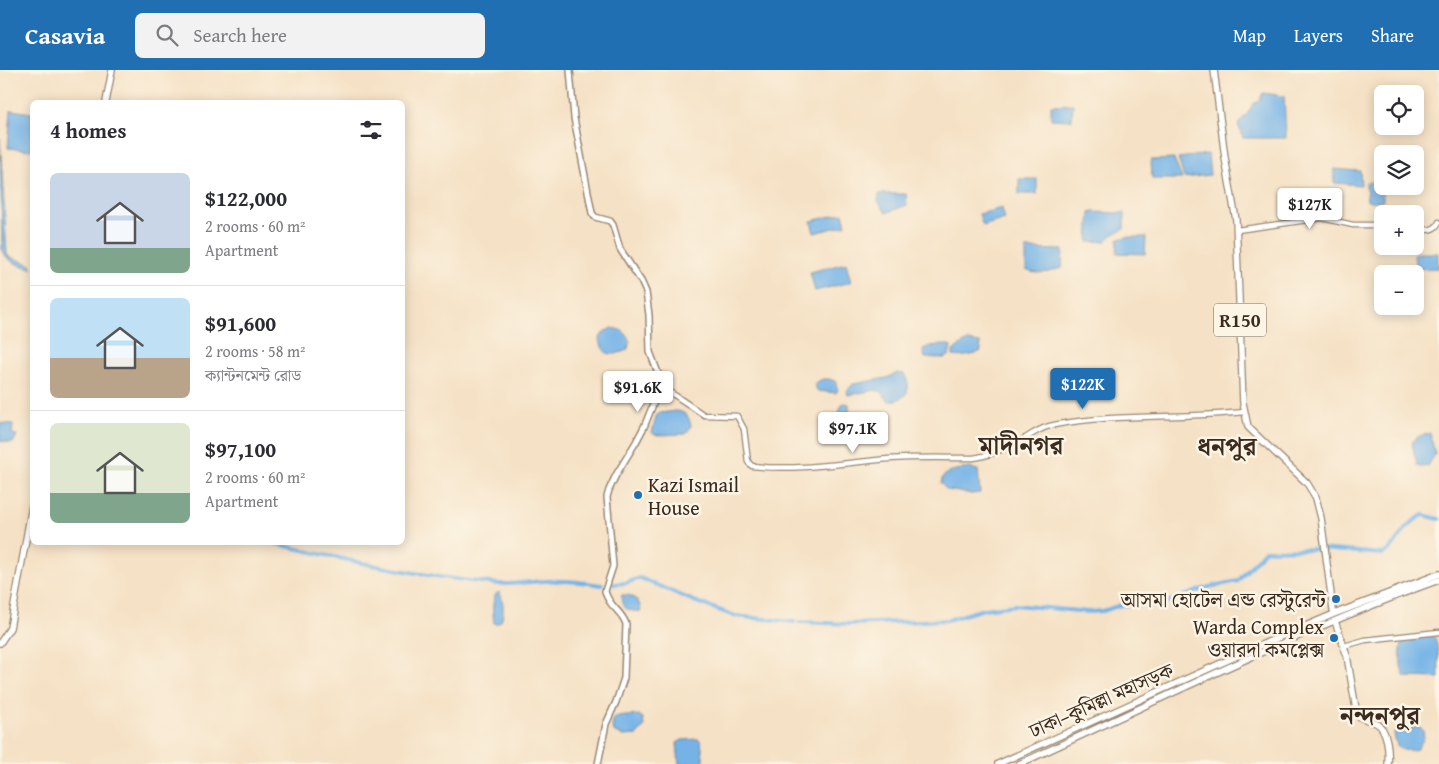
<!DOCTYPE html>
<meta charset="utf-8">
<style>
body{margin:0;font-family:"Gentium Book Plus","Noto Serif Bengali",serif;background:#f2f2f3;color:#2b2b33;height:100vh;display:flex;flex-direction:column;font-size:19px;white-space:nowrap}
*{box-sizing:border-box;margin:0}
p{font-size:16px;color:#7c7c81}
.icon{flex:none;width:28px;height:28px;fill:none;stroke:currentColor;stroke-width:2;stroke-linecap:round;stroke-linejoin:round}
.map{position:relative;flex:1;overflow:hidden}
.panel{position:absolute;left:30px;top:30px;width:375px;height:445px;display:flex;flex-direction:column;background:#fff;border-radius:8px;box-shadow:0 2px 12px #0003}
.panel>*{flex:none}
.fabs{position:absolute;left:1374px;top:15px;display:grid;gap:10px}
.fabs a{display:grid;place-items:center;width:50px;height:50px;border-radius:8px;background:#fff;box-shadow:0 2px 12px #0003;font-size:25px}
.price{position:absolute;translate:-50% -42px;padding:0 11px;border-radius:5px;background:#fff;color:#222;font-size:16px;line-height:32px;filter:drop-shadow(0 1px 2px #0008)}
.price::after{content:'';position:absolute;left:50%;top:30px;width:15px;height:11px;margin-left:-8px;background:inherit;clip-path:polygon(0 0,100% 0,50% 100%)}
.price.current{background:#1f6fb2;color:#fff}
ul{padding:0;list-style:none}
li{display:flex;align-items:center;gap:15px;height:125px;padding:0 20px}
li+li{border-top:1px solid #e1e1e2}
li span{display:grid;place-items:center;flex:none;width:140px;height:100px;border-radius:8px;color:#555}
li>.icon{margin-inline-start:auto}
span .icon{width:60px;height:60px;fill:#fffc;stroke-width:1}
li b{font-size:21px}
h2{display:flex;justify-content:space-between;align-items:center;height:60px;padding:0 20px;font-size:21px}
header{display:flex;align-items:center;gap:30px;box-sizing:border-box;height:70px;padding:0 25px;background:#1f6fb2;color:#fff}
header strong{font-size:24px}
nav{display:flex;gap:28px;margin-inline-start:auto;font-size:18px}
.search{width:350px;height:45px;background:#f2f2f3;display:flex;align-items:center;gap:12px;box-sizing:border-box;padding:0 18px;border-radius:8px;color:#7c7c81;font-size:19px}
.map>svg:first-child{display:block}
.water{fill:#74b3e7;stroke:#586e82}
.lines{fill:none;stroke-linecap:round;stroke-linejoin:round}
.canal{stroke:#74b3e7;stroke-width:4}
.tertiary-casing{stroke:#988672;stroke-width:7}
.secondary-casing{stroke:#988672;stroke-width:8}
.primary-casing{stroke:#988672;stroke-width:8}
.trunk-casing{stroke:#988672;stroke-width:8}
.tertiary{stroke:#fff;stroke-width:4.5}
.secondary{stroke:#fff;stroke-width:5}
.primary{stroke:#fff;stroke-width:5.5}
.trunk{stroke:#fff;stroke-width:5.5}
.poi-dot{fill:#1f6fb2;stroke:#fcf5e5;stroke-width:2}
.labels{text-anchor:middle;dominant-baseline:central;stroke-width:5;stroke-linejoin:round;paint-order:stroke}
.shield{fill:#fcf5e5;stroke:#75675a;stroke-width:1}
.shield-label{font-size:19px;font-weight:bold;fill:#3b2a1e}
.poi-label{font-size:20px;fill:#3b2a1e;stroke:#fcf5e5;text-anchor:end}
.street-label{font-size:20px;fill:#3b2a1e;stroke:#fcf5e5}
.district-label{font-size:25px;font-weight:bold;fill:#3b2a1e;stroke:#fcf5e5}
</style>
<header>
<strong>Casavia</strong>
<div class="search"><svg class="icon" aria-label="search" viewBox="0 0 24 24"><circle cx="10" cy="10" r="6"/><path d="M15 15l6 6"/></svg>Search here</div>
<nav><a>Map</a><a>Layers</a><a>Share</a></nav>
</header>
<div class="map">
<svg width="1439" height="694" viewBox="0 0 1439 694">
<rect width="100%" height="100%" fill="#fcf5e5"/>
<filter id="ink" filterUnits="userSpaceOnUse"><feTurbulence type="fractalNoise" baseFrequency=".02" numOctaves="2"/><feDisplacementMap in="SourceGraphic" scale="10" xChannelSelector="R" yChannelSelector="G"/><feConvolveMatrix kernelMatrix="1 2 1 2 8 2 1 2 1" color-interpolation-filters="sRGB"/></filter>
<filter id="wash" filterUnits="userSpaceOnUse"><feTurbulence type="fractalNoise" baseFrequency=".0096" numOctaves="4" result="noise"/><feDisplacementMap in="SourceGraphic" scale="20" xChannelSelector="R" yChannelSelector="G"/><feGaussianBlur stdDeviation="1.12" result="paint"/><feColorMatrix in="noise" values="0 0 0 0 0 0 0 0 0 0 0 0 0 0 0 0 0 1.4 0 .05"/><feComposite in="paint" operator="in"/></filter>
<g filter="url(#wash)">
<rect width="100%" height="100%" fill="#f5e1c5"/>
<path class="water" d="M 1263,23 L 1284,26 L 1286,68 L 1243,68 L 1238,54 L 1248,43 L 1253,34 L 1259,31 Z
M 1073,34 L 1072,50 L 1051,49 L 1051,35 Z
M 11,40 L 32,43 L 32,80 L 8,78 Z
M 0,68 L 7,184 L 8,186 L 32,195 L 32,199 C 19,194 8,194 2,179 Z
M 1208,84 L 1210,105 L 1184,108 L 1178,88 Z
M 1174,89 L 1182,109 L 1152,109 L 1151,90 Z
M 1334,99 L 1360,101 L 1361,115 L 1334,113 Z
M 1019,109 L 1037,109 L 1037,124 L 1019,124 Z
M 1366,112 L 1382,113 L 1383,131 L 1367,131 Z
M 879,124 L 906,124 L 907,135 L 886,143 L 878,131 Z
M 1002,138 L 1005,149 L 983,156 L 979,144 Z
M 1090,142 L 1125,143 L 1124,159 L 1112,165 L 1106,171 L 1088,172 Z
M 843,143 L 846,155 L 814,163 L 811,151 Z
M 1127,167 L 1146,167 L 1145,184 L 1117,183 L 1118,169 Z
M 1026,179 L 1063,180 L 1062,198 C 1049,202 1039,206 1026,200 Z
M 1414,183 L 1438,183 L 1438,198 L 1415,199 Z
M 846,193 L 851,212 L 815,221 L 810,202 Z
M 612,258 C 623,260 627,262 630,273 L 627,280 C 611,287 602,286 600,268 L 604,262 Z
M 968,271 L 980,273 L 981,281 C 976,285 959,288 953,286 L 953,281 C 957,277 964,273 968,271 Z
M 939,275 L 950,275 L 951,277 L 949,286 L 944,288 L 925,288 L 923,279 L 930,276 Z
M 897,303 L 904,304 C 914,320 905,331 888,331 L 882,322 L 876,320 L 848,325 L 847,321 L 853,314 L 887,308 Z
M 823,309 L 829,309 L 835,311 L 838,320 L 836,323 L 818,321 L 815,317 L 815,313 Z
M 846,333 L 849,334 L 850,356 L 847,358 L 830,360 L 830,354 L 838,345 L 842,334 Z
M 676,341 C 686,342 689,346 691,356 L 686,364 L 658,365 L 652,363 L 656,346 L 659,343 Z
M 0,353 L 13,354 L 12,364 L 17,365 L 13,373 L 0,371 Z
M 1430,363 L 1435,384 L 1428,396 L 1420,397 L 1417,395 L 1412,373 L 1416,367 Z
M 970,398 L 978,400 L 980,423 L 971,424 L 947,420 L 941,414 C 942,399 958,400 970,398 Z
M 497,523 L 500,523 C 504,531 504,543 501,551 L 496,554 L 494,553 C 493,545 491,530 497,523 Z
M 622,525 C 633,524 640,530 641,541 C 629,543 619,537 622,525 Z
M 1433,565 C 1439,571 1439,597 1439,608 L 1405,607 C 1399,598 1400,583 1402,572 L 1407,568 Z
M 639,645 L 643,648 L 644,657 L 637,665 L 623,666 L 615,663 L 612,657 L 613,650 L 616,647 Z
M 1420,657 L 1423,660 L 1424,668 L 1417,679 C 1401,683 1396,679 1394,663 L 1397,659 Z
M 699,669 L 701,672 L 704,694 L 679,694 L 677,673 L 682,670 Z"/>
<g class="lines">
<path class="canal" d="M 269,472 C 345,490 421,507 499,514 C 514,515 530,511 545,511 C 564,510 583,512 602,515
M 614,514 L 626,513 L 640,508 L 694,531 L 735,546 L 794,552
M 799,552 L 850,554 L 947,550 L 984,539 L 1015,535 L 1089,542 L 1103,541 L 1121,535 L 1159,535 L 1209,517 L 1238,511 L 1265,480 L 1320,479 L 1383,484 C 1400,474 1401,456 1423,445 L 1439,449"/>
</g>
</g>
<g filter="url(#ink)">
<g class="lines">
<g class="tertiary-casing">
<path id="tertiary" d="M 1415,159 C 1424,160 1435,162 1439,152
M 1237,160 L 1322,148 L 1353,155 L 1382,155
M 661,316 L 704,345 L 737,346 L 744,359 L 748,392 L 752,396 C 798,401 843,393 889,389 C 917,387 946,388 973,388 C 989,386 1005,378 1020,371 C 1032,365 1040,357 1054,355 C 1116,343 1181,349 1244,342
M 1344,576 L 1365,570 L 1439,562"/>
</g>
<g class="secondary-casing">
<path id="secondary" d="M 570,0 L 574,48 L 592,143 L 595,147 L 610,151 L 613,155 L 620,179 L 641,211 L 646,222 L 649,245 L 650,282 L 658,303 L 661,322 L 654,332 L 644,357 L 636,372 L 616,405 L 609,420 L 607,427 L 613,496 L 605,521 C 608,536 622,541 626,554 L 624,608 L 616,632 L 606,654 L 598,694"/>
</g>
<g class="primary-casing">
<path id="primary" d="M 1214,0 L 1225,88 L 1236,150 L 1243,333 L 1248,357 L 1307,413 L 1316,428 L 1321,448 L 1333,540
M 1336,554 L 1347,586 L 1357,645 C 1363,650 1370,650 1376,653 C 1388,659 1389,682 1388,694"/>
</g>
<g class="trunk-casing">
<path id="trunk" d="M 106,32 L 112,0
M 0,573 L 10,558 L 32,436
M 998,694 L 1268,572 L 1334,544 L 1439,504
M 1019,694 C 1158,631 1295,562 1439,510"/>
</g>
<use href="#tertiary" class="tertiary"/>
<use href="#secondary" class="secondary"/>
<use href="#primary" class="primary"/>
<use href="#trunk" class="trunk"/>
</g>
</g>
<g class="poi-dot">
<circle cx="638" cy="425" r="5"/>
<circle cx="1336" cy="529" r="5"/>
<circle cx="1334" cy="568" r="5"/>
</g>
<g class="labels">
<rect class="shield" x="1214" y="233.5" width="52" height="33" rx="4"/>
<g class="shield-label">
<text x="1240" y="250">R150</text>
</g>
<g class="poi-label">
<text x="648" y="414" text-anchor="start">Kazi Ismail<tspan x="648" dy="23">House</tspan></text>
<text x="1326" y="529">আসমা হোটেল এন্ড রেস্টুরেন্ট</text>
<text x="1324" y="556">Warda Complex<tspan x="1324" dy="23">ওয়ারদা কমপ্লেক্স</tspan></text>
</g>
<g class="street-label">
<text transform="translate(1101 630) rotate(-24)">ঢাকা–কুমিল্লা মহাসড়ক</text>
</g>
<g class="district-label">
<text x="1021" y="375">মাদীনগর</text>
<text x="1227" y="376">ধনপুর</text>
<text x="1380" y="645">নন্দনপুর</text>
</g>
</g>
</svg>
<div class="fabs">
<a><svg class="icon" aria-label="locate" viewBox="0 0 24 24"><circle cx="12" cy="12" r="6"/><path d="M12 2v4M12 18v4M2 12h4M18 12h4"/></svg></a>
<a><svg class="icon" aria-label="layers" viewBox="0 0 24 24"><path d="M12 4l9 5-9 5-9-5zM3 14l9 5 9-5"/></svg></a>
<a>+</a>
<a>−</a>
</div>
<b class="price" style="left:1310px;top:160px">$127K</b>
<b class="price current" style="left:1083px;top:340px">$122K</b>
<b class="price" style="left:638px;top:343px">$91.6K</b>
<b class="price" style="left:853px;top:384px">$97.1K</b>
<section class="panel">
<h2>4 homes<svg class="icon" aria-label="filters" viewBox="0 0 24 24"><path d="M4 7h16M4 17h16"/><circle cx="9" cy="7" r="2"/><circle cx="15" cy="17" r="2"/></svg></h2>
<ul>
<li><span style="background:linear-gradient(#c9d6e8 75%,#7fa58c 0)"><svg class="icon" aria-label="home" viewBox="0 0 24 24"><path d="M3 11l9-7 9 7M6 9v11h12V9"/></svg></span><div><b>$122,000</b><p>2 rooms · 60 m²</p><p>Apartment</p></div></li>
<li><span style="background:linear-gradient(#bfe0f5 60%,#b9a48a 0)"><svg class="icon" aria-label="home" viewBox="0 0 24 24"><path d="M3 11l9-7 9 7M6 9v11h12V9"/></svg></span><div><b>$91,600</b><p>2 rooms · 58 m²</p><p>ক্যান্টনমেন্ট রোড</p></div></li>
<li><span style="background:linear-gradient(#dfe7d0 70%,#7fa58c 0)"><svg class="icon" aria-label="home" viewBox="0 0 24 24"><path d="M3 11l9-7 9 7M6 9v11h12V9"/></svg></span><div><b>$97,100</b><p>2 rooms · 60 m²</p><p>Apartment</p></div></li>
</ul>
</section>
</div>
